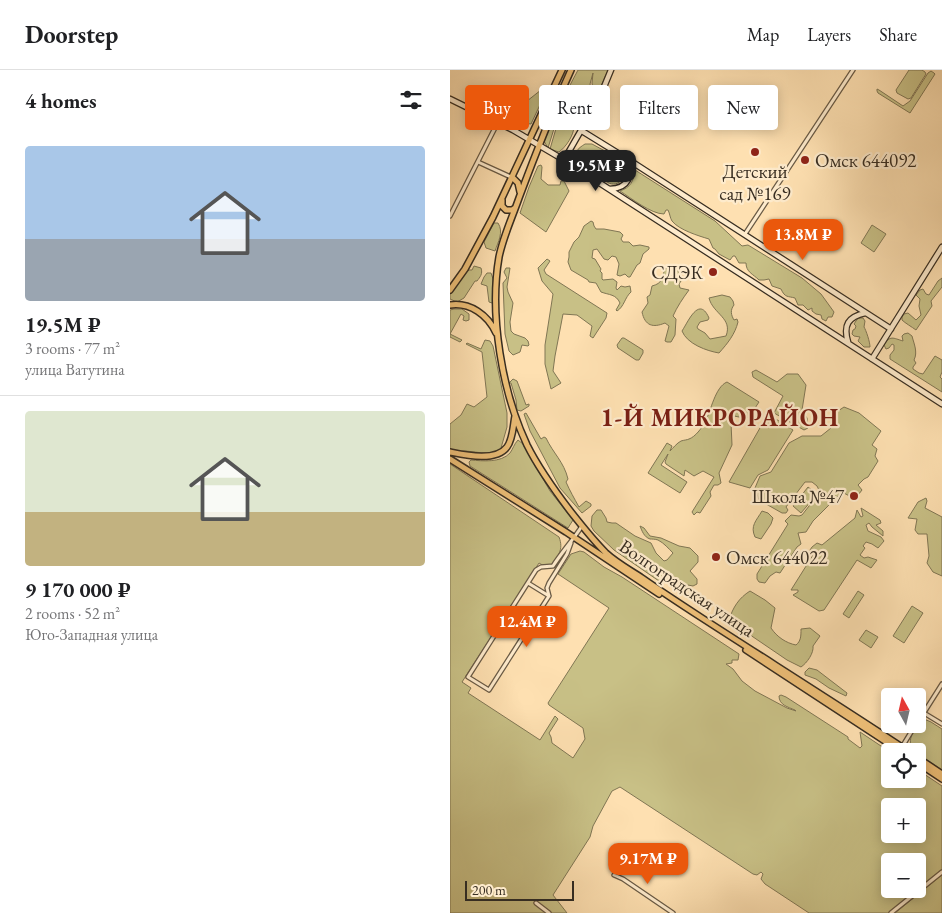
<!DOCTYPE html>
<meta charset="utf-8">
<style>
body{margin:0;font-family:"EB Garamond",serif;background:#f2f2f2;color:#202124;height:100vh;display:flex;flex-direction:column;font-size:19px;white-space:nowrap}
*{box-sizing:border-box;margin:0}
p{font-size:16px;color:#757577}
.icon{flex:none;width:28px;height:28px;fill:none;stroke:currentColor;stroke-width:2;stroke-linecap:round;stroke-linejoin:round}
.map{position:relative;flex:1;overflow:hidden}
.side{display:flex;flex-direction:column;background:#fff;width:450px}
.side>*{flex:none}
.top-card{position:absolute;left:15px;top:15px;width:401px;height:45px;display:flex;gap:10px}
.needle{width:32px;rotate:352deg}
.controls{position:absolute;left:431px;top:618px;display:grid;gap:10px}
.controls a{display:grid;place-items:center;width:45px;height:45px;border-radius:5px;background:#fff;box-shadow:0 2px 12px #0003;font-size:25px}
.scale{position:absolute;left:15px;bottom:12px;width:109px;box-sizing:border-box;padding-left:5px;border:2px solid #372d21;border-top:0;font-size:14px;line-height:18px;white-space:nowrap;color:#372d21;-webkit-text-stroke:4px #feebcc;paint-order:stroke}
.price{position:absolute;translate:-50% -42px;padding:0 11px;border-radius:10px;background:#ea580c;color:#fff;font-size:16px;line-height:32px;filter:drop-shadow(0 1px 2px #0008)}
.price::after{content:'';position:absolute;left:50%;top:30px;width:15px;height:11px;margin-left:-8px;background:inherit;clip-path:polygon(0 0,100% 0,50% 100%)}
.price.selected{background:#222;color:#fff}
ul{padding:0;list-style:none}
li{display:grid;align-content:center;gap:10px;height:265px;padding:0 25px}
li+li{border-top:1px solid #e0e0e0}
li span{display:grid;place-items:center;height:155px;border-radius:5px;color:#555}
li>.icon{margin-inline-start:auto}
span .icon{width:90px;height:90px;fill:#fffc;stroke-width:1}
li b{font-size:21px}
h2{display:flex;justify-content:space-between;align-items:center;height:60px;padding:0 25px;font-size:21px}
.tag{padding:0 18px;border-radius:5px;background:#fff;box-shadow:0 2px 12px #0003;font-size:18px;line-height:45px}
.tag.selected{background:#ea580c;color:#fff}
header{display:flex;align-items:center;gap:30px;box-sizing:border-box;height:70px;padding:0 25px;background:#fff;border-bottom:1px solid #e0e0e0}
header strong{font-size:24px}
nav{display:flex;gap:28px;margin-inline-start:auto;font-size:18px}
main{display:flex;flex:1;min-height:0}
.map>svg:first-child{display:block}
.green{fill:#c8c086;stroke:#807654;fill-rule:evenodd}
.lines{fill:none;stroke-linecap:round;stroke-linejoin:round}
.street-casing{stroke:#695a45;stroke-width:5.5}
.secondary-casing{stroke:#372d21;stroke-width:7}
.primary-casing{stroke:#372d21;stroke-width:8}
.street{stroke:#feebcc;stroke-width:3}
.secondary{stroke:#feebcc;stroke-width:4.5}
.primary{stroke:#efc078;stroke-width:5}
.poi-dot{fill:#8f2418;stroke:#feebcc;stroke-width:2}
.labels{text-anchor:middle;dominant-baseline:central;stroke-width:4.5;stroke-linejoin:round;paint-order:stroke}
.poi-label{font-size:19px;fill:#372d21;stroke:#feebcc;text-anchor:start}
.street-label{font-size:19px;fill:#372d21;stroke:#feebcc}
.district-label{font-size:24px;font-weight:bold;letter-spacing:1px;fill:#7a1f14;stroke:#feebcc}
</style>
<header>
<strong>Doorstep</strong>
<nav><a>Map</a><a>Layers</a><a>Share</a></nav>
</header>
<main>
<section class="side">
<h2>4 homes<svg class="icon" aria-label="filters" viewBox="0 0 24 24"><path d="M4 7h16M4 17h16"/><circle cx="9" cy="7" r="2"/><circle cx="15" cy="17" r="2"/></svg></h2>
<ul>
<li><span style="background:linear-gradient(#a9c7e8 60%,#9aa5b1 0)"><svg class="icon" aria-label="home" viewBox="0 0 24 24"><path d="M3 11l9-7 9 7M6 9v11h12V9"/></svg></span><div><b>19.5M ₽</b><p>3 rooms · 77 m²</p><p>улица Ватутина</p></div></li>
<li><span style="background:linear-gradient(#dfe7d0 65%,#c2b280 0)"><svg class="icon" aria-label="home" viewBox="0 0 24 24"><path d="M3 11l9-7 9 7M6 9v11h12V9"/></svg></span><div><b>9 170 000 ₽</b><p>2 rooms · 52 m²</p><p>Юго-Западная улица</p></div></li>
</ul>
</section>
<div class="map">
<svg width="492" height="843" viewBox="0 0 492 843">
<rect width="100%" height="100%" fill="#fee0b1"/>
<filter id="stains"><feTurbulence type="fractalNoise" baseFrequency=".004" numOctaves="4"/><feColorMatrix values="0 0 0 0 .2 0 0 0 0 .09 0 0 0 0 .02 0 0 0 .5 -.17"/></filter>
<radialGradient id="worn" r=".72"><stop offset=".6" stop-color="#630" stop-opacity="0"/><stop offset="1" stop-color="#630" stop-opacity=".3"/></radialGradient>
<path class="green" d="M 128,0 L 158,0 L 145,30 L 142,13 L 143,3 L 140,14 L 143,31 L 142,32 L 135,32 L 131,29 L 129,32 L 126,30 L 124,33 L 131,38 L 131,39 L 113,36 L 119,17 Z
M 459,0 L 472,0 L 475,2 L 476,4 L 461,28 L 458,29 L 447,23 L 446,20 Z
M 481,1 L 484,3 L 485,4 L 460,43 L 428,23 L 427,21 L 427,19 L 429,20 L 453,36 L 460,31 L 478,3 Z
M 91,20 L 96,22 L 81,54 L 72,53 L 52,46 L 55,39 L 77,31 Z
M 107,35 L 110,35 L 111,36 L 98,78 L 94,71 L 94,69 Z
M 112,38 L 130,40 L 133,43 L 132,46 L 129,47 L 122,40 L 117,46 L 116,51 L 124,56 C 124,65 116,77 109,82 L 100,79 Z
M 135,74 L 142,74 L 155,81 L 173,101 L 174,108 C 162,122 152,109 144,98 L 138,98 L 136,91 L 132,91 L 130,95 L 126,92 C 124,82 127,79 135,74 Z
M 91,95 L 92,97 L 91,109 L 98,115 L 110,115 L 111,111 L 114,111 L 119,121 L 96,162 L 70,143 L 79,117 L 88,96 Z
M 185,100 L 265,151 L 292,176 L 298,175 L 352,208 L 371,224 L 384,242 L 382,247 L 378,247 L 376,251 L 372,249 L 371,245 L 366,244 L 362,241 L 362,238 L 358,240 L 353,235 L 348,235 L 345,228 C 338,226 335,228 331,219 L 322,216 L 319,209 L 314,210 L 309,210 C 303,204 296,202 296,193 L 289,193 L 285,186 L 283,186 L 280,190 L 269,184 L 265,179 L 263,178 L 259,169 C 249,166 229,160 222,151 C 220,148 220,144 218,140 L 216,140 L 214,144 C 201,144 181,128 170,121 C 181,117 183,112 185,100 Z
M 141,151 L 143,152 L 144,156 L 146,159 L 154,159 L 170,162 L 173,165 L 171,169 L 173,172 L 179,172 L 183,176 L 190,175 L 199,177 L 199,179 L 193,184 L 190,193 L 187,195 L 180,207 L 178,207 L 175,204 L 170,206 L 167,205 L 169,194 L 166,187 L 162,186 L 158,190 L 154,189 L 147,179 L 143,180 L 142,188 L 145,189 L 151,199 L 150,201 L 152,203 L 152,209 L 153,210 L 163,209 L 167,212 L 166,218 L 167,220 L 171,216 L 175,217 L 180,216 L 181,222 C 175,227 174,237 167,241 L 166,240 L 170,233 C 166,224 159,225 151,222 L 146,213 L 139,212 L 138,210 L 121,200 L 118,192 L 119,187 L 119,182 L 124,172 L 129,167 L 134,156 Z
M 44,153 L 48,153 C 54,162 48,172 45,181 L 36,178 L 34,172 Z
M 422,155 L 436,164 L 424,182 L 411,173 Z
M 97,189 L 100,191 L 94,200 L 96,204 L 157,243 L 156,248 L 143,268 L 140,266 L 142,256 L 127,245 L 113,244 L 105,286 L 103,301 L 111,313 L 101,319 L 95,294 L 95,275 L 103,224 L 92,211 L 88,198 Z
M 24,196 L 31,198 C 33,204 30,207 27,211 L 25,211 L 14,228 L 7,232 L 0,229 L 0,223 L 17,200 L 22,200 Z
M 220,196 L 225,198 L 232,206 L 233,208 L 229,214 L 230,218 L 239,220 C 233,228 227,237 223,246 L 226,249 L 225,265 L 221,272 L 217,272 L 215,271 L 219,256 L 215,253 C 203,258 195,256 192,242 L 198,233 L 197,227 L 200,225 L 202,216 C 213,213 211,209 215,199 Z
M 56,198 L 60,198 L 57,217 L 58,222 L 63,233 L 60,252 L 61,261 L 64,264 L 75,268 L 78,271 L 79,275 L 78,276 L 72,275 L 70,282 L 63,285 L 59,281 L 55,264 L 53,213 L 57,208 L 54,202 Z
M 37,203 L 41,203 L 43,209 L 43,231 L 42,233 L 39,232 L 37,216 L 31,214 L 34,207 Z
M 492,208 L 492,217 L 481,231 L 482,236 L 466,260 C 462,257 455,253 452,250 L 452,247 L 454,244 L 458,243 L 466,250 L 471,245 L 469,236 L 470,229 L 466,225 L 470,220 L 473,219 L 476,224 L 479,225 L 488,211 Z
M 272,225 L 280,227 L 283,231 L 284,235 C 280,240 281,245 284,250 L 287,249 L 288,252 C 285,264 278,273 269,283 C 257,281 237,274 232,261 C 238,252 249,225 259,248 L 258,250 L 250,252 L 247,257 L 248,259 L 255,263 L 260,269 L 276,266 C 283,248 263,244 259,228 Z
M 4,239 L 12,239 L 19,244 L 19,250 L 16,251 L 13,250 L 14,246 L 11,244 L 0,264 L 12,270 L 10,272 L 0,267 L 0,240 Z
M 408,248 L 413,248 L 415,251 L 414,257 C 416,260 420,272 420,277 L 414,277 L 408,271 L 410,267 L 404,266 L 402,264 L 403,260 L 405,259 L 406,256 L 404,254 Z
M 458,263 L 462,266 C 464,274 468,282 464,290 L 466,293 L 463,297 L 463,299 L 469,303 L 473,304 L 485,286 L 492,290 L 492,302 L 490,307 L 492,309 L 492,322 L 440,289 L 440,285 L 444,280 L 444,275 L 442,274 L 439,278 L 436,279 L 434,275 C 440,265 443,268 453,271 L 452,266 L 454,264 Z
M 172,268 L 174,268 L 193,280 L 193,283 L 189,290 L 186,290 L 168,278 L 167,275 Z
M 35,270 L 40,271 L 43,276 L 57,343 L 57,357 L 51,378 L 48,381 L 42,384 L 16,381 L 8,381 L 0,379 L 0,354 L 11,345 L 17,334 L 24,337 L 37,327 L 32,282 L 16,274 L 17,273 L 31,279 Z
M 306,300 L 327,312 L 337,304 L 348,304 L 356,315 L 352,340 L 357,348 L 358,358 L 354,360 L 324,343 L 333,326 L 303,307 L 302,302 Z
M 63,309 L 67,311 L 76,335 L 79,334 L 79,336 L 71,341 L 67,340 L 66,330 L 61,313 L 59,313 Z
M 277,312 L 309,332 L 305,338 L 304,346 L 294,348 L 284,346 L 281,353 L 282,375 L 269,403 L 271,413 L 268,415 L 264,415 L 260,422 L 261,426 L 250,443 L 247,442 L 244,445 L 242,442 L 264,407 L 253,401 L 244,406 L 235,400 L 234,406 L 216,394 L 215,392 L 218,384 L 211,395 L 237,412 L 230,423 L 198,403 L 217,373 L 222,376 L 220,381 C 223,378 227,373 231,371 C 234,370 237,370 239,369 C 245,367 252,358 255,352 C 261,341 265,317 277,312 Z
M 394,337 L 409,343 L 431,361 L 422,375 L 427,379 L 425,386 L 428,391 L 418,407 L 414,409 L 408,415 L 412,420 L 405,429 L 392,422 L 363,451 L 356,462 L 348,463 L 351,474 L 347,477 L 330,503 L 326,502 L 320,506 L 315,513 L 309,512 L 307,509 L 307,504 L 338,454 L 335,451 L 341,445 L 349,446 L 352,445 L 370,422 L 367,416 L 362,412 L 355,412 L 336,437 L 338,440 L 336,443 L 332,443 L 309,430 L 305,418 L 310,406 L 321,402 L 339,373 L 352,366 L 371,366 L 381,358 L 385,343 Z
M 76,343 L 91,369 L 94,367 L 96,368 C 103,383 114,392 118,409 L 116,412 C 120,421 124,428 129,437 L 136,431 L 141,434 L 141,436 L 132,443 L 110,418 L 80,361 L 74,344 Z
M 318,344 L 343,360 L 318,400 L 308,405 L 300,418 L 279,412 Z
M 68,370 L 73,374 L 85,395 L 100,421 L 123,450 L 118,458 L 20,396 L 19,392 L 21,390 C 32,391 51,393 60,383 C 63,379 64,374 68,370 Z
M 0,394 L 109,467 C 114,480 108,486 100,497 L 96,497 L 89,493 L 12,612 L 21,618 L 18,623 L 90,670 L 105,646 L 108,649 L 99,663 L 101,667 L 102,673 L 123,688 L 135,669 L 133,658 L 99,635 L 98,633 L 159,538 L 108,504 L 121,484 L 130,481 L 134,482 L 154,497 L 172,507 L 289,584 L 288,590 L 282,590 L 282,593 L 276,594 L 283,599 L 292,611 L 305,621 L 337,638 L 346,641 L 345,640 C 338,637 329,635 329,626 L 331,625 L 336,627 L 398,667 L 398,669 L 410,678 L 412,676 L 410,662 L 440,682 L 440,709 L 468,709 L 468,700 L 492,716 L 492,801 L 439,843 L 359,843 L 315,814 L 311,809 L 313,804 L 311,802 L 307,805 L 303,804 L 170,717 L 162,721 L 143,756 L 140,767 L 103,825 L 117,843 L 0,843 ZM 440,736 L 468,736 L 468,764 L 440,764 ZM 440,791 L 468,791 L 468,819 L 440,819 Z
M 358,417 L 367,424 L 351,443 L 343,436 Z
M 476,428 L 477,431 L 475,438 L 492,447 L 492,506 L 483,502 L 477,493 L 479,486 L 477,464 L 468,464 L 465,460 L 467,449 L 458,448 L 468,432 Z
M 411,438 L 430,450 L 431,453 L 426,455 L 433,461 L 433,466 L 422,457 L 419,453 L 416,455 L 418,461 L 431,467 L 434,471 L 428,478 L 422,474 L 416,472 L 413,476 L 415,478 L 410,485 L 414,488 L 418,487 L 427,490 L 421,498 L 407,490 L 374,540 L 369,541 L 343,525 L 348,522 L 348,520 L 341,520 L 363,485 L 360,480 L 362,477 L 367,473 L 372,475 L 405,448 L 407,440 L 411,447 L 413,446 Z
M 147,440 L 151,440 L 156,448 L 157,452 L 162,453 L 166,453 L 185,466 L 201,473 L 206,483 L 214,491 L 217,490 L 223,483 C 219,479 214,473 208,470 C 205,469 202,469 200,469 C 194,467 192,461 190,456 L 194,458 L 200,466 L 211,468 L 229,476 L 240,478 L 248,486 L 248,492 L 240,501 L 247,509 L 247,514 L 243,516 L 233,514 L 223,510 L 209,511 L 164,480 L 144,461 L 141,456 L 142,446 Z
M 312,441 L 318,443 L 323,448 L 321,454 L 311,469 L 305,467 C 300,456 306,451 312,441 Z
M 300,521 L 315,530 L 325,538 C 324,545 322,551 321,558 C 327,567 336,573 346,575 C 351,571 351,566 351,559 L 360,558 L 370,566 L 363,576 C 364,583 357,593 351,597 L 337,590 L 287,556 L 279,550 C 283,537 289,528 300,521 Z
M 408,521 L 414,525 L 399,548 L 393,544 Z
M 462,536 L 473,543 L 454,573 L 443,566 Z
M 416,560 L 428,567 L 421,578 L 409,570 Z
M 359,598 L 367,600 L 397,623 L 396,626 L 379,618 L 366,609 L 355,605 L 355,602 Z
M 474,649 L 481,652 L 492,659 L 492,700 L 468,684 L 468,681 L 463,681 C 456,672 464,654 474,649 Z
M 492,805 L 492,843 L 445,843 Z"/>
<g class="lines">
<g class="street-casing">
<path id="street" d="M 28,92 L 63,108
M 0,146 L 48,52
M 295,164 L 403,0
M 121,473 L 117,484 L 99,513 L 97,518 L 99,526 L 39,620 L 18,607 L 86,500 L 91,497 L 103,496 C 112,482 123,470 132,456
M 78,513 L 99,526
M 474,643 L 492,654
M 468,652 L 492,614
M 452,677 L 466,654
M 164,805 L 173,809 L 223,843
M 86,833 L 99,843
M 441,843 L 492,802"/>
</g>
<g class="secondary-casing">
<path id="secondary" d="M 0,29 L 63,60 L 114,90 L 492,334
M 132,61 L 179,90 L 441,259
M 114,90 L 149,29 L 161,0
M 160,119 C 180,118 181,106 179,90
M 398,272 C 393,255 398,247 415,243
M 422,289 L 492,177"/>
</g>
<g class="primary-casing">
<path id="primary" d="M 121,0 C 102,42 85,85 69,128 C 62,148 53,167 49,187 C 39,245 52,322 77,375 C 89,399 105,421 121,442 C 132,456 143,470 156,483 C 167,493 180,500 192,508 C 212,522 232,535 252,548 C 320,592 390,636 458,681
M 63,108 L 68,113 L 70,122
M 52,130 L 52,136 L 56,140 L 62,140 L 65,138
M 0,220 L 15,199 L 43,147 L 112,0
M 0,235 C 20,232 38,245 46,263
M 0,382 C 15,385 46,392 57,377 C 63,369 63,356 65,346
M 0,389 L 116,462 L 209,524
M 296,580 L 450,681
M 468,688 L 492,704
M 468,693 L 492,709"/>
</g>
<use href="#street" class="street"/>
<use href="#secondary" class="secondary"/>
<use href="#primary" class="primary"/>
</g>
<g class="poi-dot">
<circle cx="305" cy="82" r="5"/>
<circle cx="355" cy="90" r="5"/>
<circle cx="263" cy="202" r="5"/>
<circle cx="404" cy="426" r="5"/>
<circle cx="266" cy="487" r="5"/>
</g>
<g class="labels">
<g class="poi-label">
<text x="365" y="90">Омск 644092</text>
<text x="305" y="101" text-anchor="middle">Детский<tspan x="305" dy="22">сад №169</tspan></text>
<text x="253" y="202" text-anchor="end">СДЭК</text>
<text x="394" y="426" text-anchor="end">Школа №47</text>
<text x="276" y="487">Омск 644022</text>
</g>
<g class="street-label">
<text transform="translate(237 518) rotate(34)">Волгоградская улица</text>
</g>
<g class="district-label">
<text x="270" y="347">1-Й МИКРОРАЙОН</text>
</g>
</g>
<rect width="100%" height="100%" filter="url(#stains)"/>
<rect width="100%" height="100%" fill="url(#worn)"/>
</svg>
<div class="controls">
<a><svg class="needle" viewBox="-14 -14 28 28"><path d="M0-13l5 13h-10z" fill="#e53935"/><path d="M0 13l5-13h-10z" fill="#757577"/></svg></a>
<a><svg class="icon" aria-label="locate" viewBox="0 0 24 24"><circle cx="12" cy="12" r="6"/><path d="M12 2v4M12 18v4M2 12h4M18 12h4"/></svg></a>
<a>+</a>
<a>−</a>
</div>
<div class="scale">200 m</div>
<b class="price selected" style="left:146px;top:122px">19.5M ₽</b>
<b class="price" style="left:353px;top:191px">13.8M ₽</b>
<b class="price" style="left:77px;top:578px">12.4M ₽</b>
<b class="price" style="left:198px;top:815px">9.17M ₽</b>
<div class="top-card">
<a class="tag selected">Buy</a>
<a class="tag">Rent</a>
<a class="tag">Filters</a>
<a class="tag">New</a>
</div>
</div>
</main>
